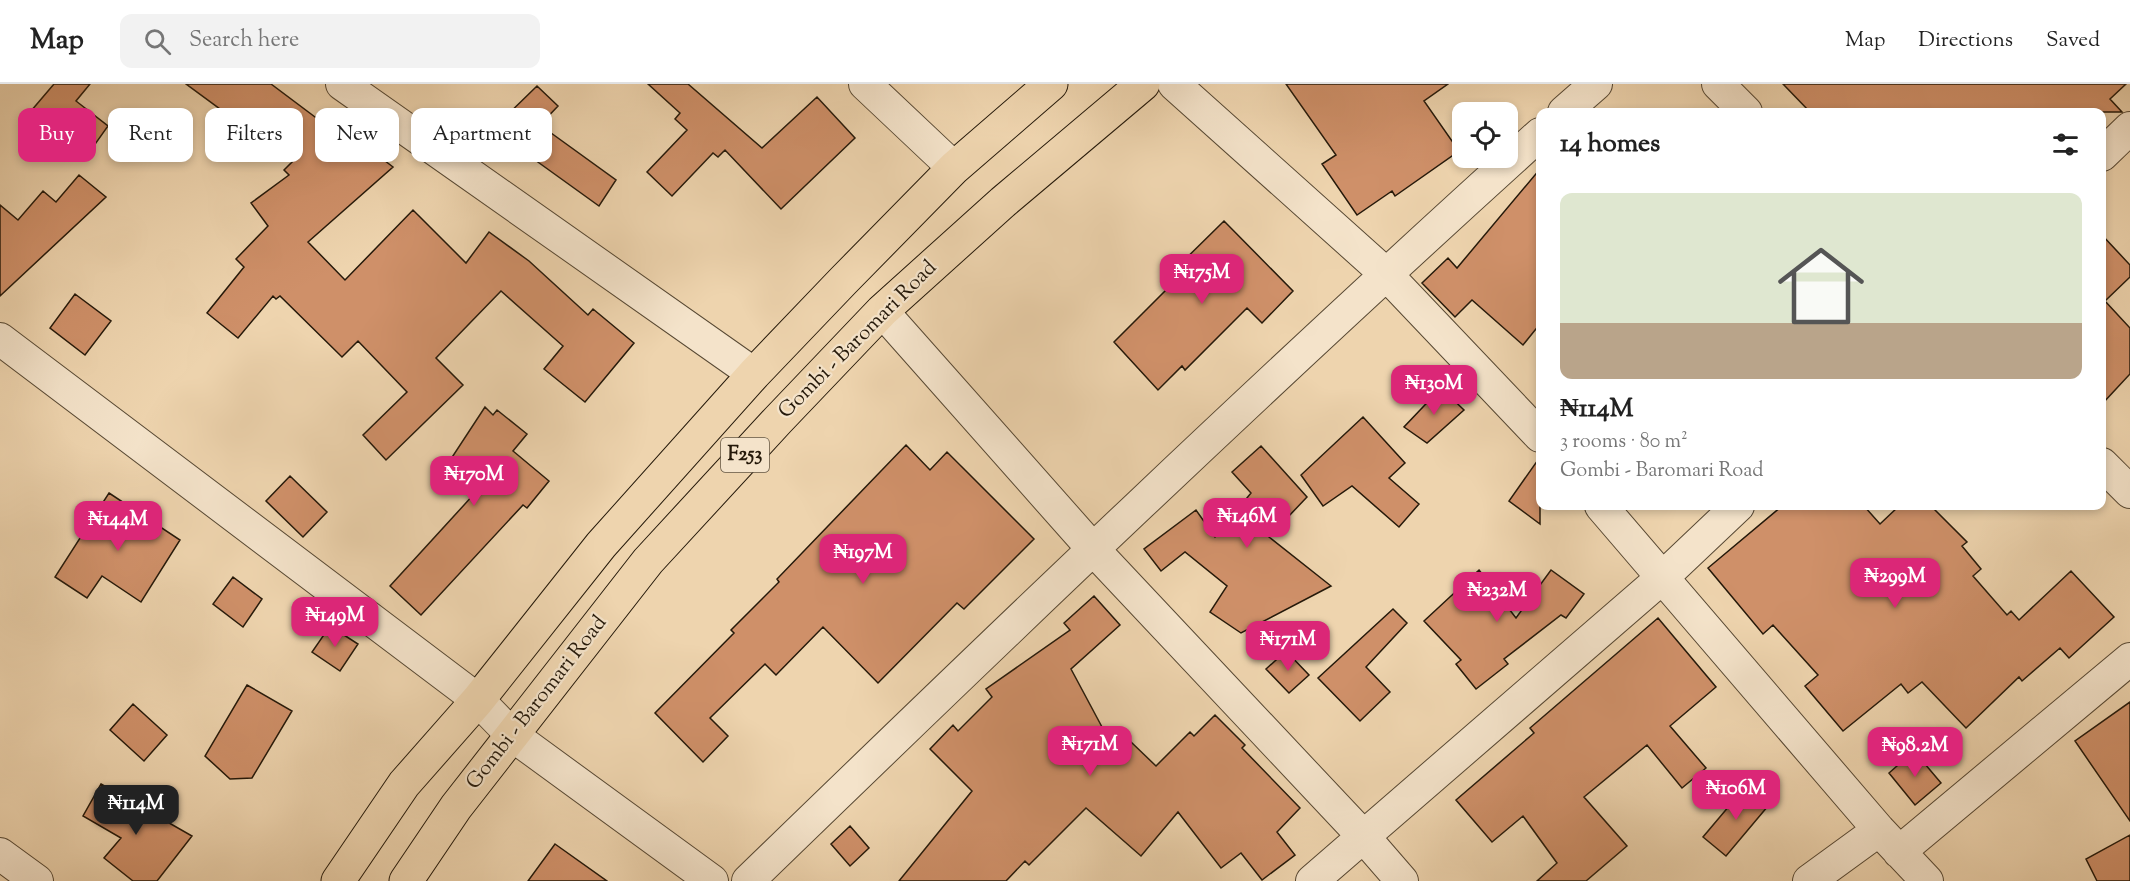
<!DOCTYPE html>
<meta charset="utf-8">
<style>
body{margin:0;font-family:"Sorts Mill Goudy",serif;background:#f2f2f2;color:#222;height:100vh;display:flex;flex-direction:column;font-size:22px;white-space:nowrap}
*{box-sizing:border-box;margin:0}
p{font-size:20px;color:#767676}
.icon{flex:none;width:33px;height:33px;fill:none;stroke:currentColor;stroke-width:2;stroke-linecap:round;stroke-linejoin:round}
.map{position:relative;flex:1;overflow:hidden}
.drawer{position:absolute;left:1536px;top:24px;width:570px;height:402px;display:flex;flex-direction:column;background:#fff;border-radius:12px;box-shadow:0 3px 9px #0003}
.drawer>*{flex:none}
.top-card{position:absolute;left:18px;top:24px;width:570px;height:54px;display:flex;gap:12px}
.buttons{position:absolute;left:1452px;top:18px;display:grid;gap:12px}
.buttons a{display:grid;place-items:center;width:66px;height:66px;border-radius:12px;background:#fff;box-shadow:0 3px 9px #0003;font-size:30px}
.price{position:absolute;translate:-50% -51px;padding:0 14px;border-radius:12px;background:#db2777;color:#fff;font-size:20px;line-height:39px;filter:drop-shadow(0 2px 3px #0008)}
.price::after{content:'';position:absolute;left:50%;top:36px;width:18px;height:14px;margin-left:-9px;background:inherit;clip-path:polygon(0 0,100% 0,50% 100%)}
.price.current{background:#222;color:#fff}
ul{padding:0;list-style:none}
li{display:grid;align-content:center;gap:12px;height:318px;padding:0 24px}
li+li{border-top:2px solid #e0e0e0}
li span{display:grid;place-items:center;height:186px;border-radius:12px;color:#555}
li>.icon{margin-inline-start:auto}
span .icon{width:108px;height:108px;fill:#fffc;stroke-width:1}
li b{font-size:26px}
h2{display:flex;justify-content:space-between;align-items:center;height:72px;padding:0 24px;font-size:26px}
.chip{padding:0 21px;border-radius:12px;background:#fff;box-shadow:0 3px 9px #0003;font-size:21px;line-height:54px}
.chip.current{background:#db2777;color:#fff}
header{display:flex;align-items:center;gap:36px;box-sizing:border-box;height:84px;padding:0 30px;background:#fff;border-bottom:2px solid #e0e0e0}
header strong{font-size:28px}
nav{display:flex;gap:33px;margin-inline-start:auto;font-size:21px}
.search{width:420px;height:54px;background:#f2f2f2;display:flex;align-items:center;gap:15px;box-sizing:border-box;padding:0 21px;border-radius:12px;color:#767676;font-size:22px}
.map>svg:first-child{display:block}
.building{fill:#cf9069;stroke:#25190a;stroke-width:1.5}
.lines{fill:none;stroke-linecap:round;stroke-linejoin:round}
.street-casing{stroke:#574833;stroke-width:34}
.primary-casing{stroke:#25190a;stroke-width:35}
.street{stroke:#f4e3ca;stroke-width:32}
.primary{stroke:#eed4ae;stroke-width:33}
.labels{text-anchor:middle;dominant-baseline:central;stroke-width:4.5;stroke-linejoin:round;paint-order:stroke}
.shield{fill:#f4e3ca;stroke:#635644;stroke-width:1.5}
.shield-label{font-size:20px;font-weight:bold;fill:#25190a}
.street-label{font-size:21px;fill:#25190a;stroke:#f4e3ca}
</style>
<header>
<strong>Map</strong>
<div class="search"><svg class="icon" aria-label="search" viewBox="0 0 24 24"><circle cx="10" cy="10" r="6"/><path d="M15 15l6 6"/></svg>Search here</div>
<nav><a>Map</a><a>Directions</a><a>Saved</a></nav>
</header>
<div class="map">
<svg width="2130" height="797" viewBox="0 0 2130 797">
<rect width="100%" height="100%" fill="#eed4ae"/>
<filter id="stains"><feTurbulence type="fractalNoise" baseFrequency=".00333" numOctaves="4"/><feColorMatrix values="0 0 0 0 .2 0 0 0 0 .09 0 0 0 0 .02 0 0 0 .5 -.17"/></filter>
<radialGradient id="worn" r=".72"><stop offset=".6" stop-color="#630" stop-opacity="0"/><stop offset="1" stop-color="#630" stop-opacity=".3"/></radialGradient>
<path class="building" d="M 54,0 L 90,0 L 76,17 L 108,42 L 86,73 L 31,27 Z
M 186,0 L 271,0 L 351,60 L 355,54 L 393,83 L 308,158 L 345,196 L 413,126 L 466,179 L 489,148 L 529,177 L 588,231 L 593,225 L 634,259 L 585,318 L 544,285 L 563,262 L 501,207 L 436,274 L 463,301 L 386,376 L 363,351 L 407,308 L 358,257 L 342,273 L 280,212 L 276,215 L 273,212 L 238,254 L 207,229 L 244,183 L 236,175 L 268,142 L 251,119 L 289,91 L 284,86 L 292,78 Z
M 648,0 L 688,0 L 762,64 L 817,13 L 855,54 L 781,125 L 725,66 L 718,73 L 713,69 L 672,112 L 647,88 L 687,46 L 675,35 L 680,29 Z
M 1286,0 L 1448,0 L 1424,17 L 1459,67 L 1395,112 L 1392,107 L 1357,131 L 1322,80 L 1336,71 Z
M 1783,0 L 2126,0 L 2110,15 L 2122,28 L 1810,28 Z
M 537,2 L 558,22 L 540,41 L 616,96 L 599,122 L 517,63 L 496,42 Z
M 1540,85 L 1540,240 L 1523,261 L 1472,216 L 1455,233 L 1422,199 L 1448,174 L 1457,184 Z
M 79,91 L 106,113 L 0,212 L 0,121 L 18,136 L 43,107 L 56,118 Z
M 1224,137 L 1293,207 L 1262,239 L 1247,224 L 1185,286 L 1182,282 L 1158,306 L 1114,258 L 1168,204 L 1162,198 Z
M 2102,151 L 2130,181 L 2130,193 L 2105,217 L 2130,244 L 2130,290 L 2102,320 Z
M 75,210 L 111,237 L 85,271 L 50,244 Z
M 1441,304 L 1464,326 L 1427,359 L 1404,343 Z
M 485,323 L 493,331 L 497,326 L 527,350 L 513,367 L 549,397 L 527,424 L 523,421 L 421,531 L 390,502 L 475,409 L 443,387 Z
M 1363,333 L 1405,379 L 1389,394 L 1419,420 L 1399,443 L 1352,402 L 1323,422 L 1301,391 Z
M 906,361 L 930,386 L 947,368 L 1034,455 L 964,525 L 957,519 L 878,599 L 823,543 L 776,591 L 765,580 L 710,634 L 728,652 L 703,678 L 655,629 L 734,549 L 731,546 L 779,498 L 777,495 Z
M 1261,362 L 1307,413 L 1269,453 L 1331,502 L 1241,549 L 1210,528 L 1227,502 L 1185,468 L 1161,487 L 1144,465 L 1196,426 L 1215,453 L 1251,409 L 1232,388 Z
M 1540,373 L 1540,440 L 1509,417 Z
M 290,392 L 327,428 L 303,453 L 266,417 Z
M 109,409 L 180,456 L 141,518 L 102,492 L 87,514 L 55,493 Z
M 1782,422 L 1864,422 L 1880,440 L 1899,422 L 1931,422 L 1967,458 L 1962,462 L 1981,485 L 1973,492 L 2007,531 L 2011,527 L 2019,536 L 2071,487 L 2114,533 L 2069,574 L 2060,564 L 2022,597 L 2019,593 L 1966,644 L 1922,598 L 1908,609 L 1901,600 L 1843,647 L 1805,602 L 1818,591 L 1773,541 L 1763,550 L 1708,484 Z
M 1479,486 L 1516,534 L 1551,486 L 1584,510 L 1566,534 L 1561,531 L 1504,575 L 1508,580 L 1476,605 L 1456,580 L 1461,576 L 1424,537 Z
M 233,493 L 262,515 L 243,543 L 213,520 Z
M 1094,512 L 1120,541 L 1071,585 L 1117,671 L 1130,657 L 1156,682 L 1190,648 L 1194,652 L 1215,631 L 1245,661 L 1242,664 L 1300,724 L 1277,748 L 1295,771 L 1262,796 L 1241,769 L 1221,784 L 1178,728 L 1141,772 L 1086,724 L 1029,781 L 1025,777 L 1006,797 L 899,797 L 972,707 L 930,665 L 953,641 L 958,647 L 992,613 L 986,605 L 1070,546 L 1064,539 Z
M 1393,525 L 1407,539 L 1366,583 L 1390,608 L 1360,637 L 1318,594 Z
M 1658,534 L 1716,603 L 1670,642 L 1706,684 L 1682,704 L 1647,661 L 1584,713 L 1627,762 L 1586,797 L 1537,797 L 1557,779 L 1523,732 L 1492,758 L 1456,716 L 1534,649 L 1530,644 Z
M 330,542 L 358,560 L 340,587 L 312,568 Z
M 1286,567 L 1309,591 L 1289,609 L 1266,585 Z
M 247,601 L 292,627 L 252,694 L 230,695 L 205,672 Z
M 2130,618 L 2130,737 L 2075,657 Z
M 133,620 L 167,651 L 144,677 L 110,646 Z
M 1914,667 L 1941,699 L 1915,721 L 1889,689 Z
M 101,700 L 192,752 L 157,797 L 133,797 L 104,774 L 121,754 L 83,732 Z
M 1746,702 L 1768,722 L 1726,772 L 1703,753 Z
M 850,742 L 869,764 L 850,782 L 831,760 Z
M 2130,751 L 2130,797 L 2097,797 L 2086,775 Z
M 555,760 L 607,797 L 528,797 Z"/>
<g class="lines">
<g class="street-casing">
<path id="street" d="M 342,0 L 754,290
M 865,0 L 954,84
M 1174,0 L 1386,190 L 1540,352
M 1718,0 L 1746,28
M 1564,28 L 1596,0
M 2102,71 L 2130,44
M 882,227 L 1092,464 L 1363,752 L 1402,797
M 0,255 L 478,616 L 512,651 L 712,797
M 2102,380 L 2130,408
M 1601,422 L 1879,746 L 1927,797
M 1899,768 L 2130,575
M 0,770 L 37,797
M 748,797 C 1009,544 1271,293 1540,50
M 1312,797 L 1663,493 L 1738,422
M 1809,797 L 1879,746"/>
</g>
<g class="primary-casing">
<path id="primary" d="M 338,797 L 404,700 L 478,616 L 601,461 L 754,290 L 843,197 L 954,84 L 1051,0
M 406,797 L 456,723 L 648,477 L 778,336 L 882,227 L 1003,118 L 1143,0"/>
</g>
<use href="#street" class="street"/>
<use href="#primary" class="primary"/>
</g>
<g class="labels">
<rect class="shield" x="721" y="354" width="48" height="34" rx="4.5"/>
<g class="shield-label">
<text x="745" y="371">F253</text>
</g>
<g class="street-label">
<text transform="translate(858 256) rotate(-45)">Gombi - Baromari Road</text>
<text transform="translate(537 619) rotate(-52)">Gombi - Baromari Road</text>
</g>
</g>
<rect width="100%" height="100%" filter="url(#stains)"/>
<rect width="100%" height="100%" fill="url(#worn)"/>
</svg>
<div class="buttons">
<a><svg class="icon" aria-label="locate" viewBox="0 0 24 24"><circle cx="12" cy="12" r="6"/><path d="M12 2v4M12 18v4M2 12h4M18 12h4"/></svg></a>
</div>
<b class="price" style="left:1202px;top:221px">₦175M</b>
<b class="price" style="left:1434px;top:332px">₦130M</b>
<b class="price" style="left:474px;top:423px">₦170M</b>
<b class="price" style="left:1247px;top:465px">₦146M</b>
<b class="price" style="left:118px;top:468px">₦144M</b>
<b class="price" style="left:863px;top:501px">₦197M</b>
<b class="price" style="left:1895px;top:525px">₦299M</b>
<b class="price" style="left:1497px;top:539px">₦232M</b>
<b class="price" style="left:335px;top:564px">₦149M</b>
<b class="price" style="left:1288px;top:588px">₦171M</b>
<b class="price" style="left:1090px;top:693px">₦171M</b>
<b class="price" style="left:1915px;top:694px">₦98.2M</b>
<b class="price" style="left:1736px;top:737px">₦106M</b>
<b class="price current" style="left:136px;top:752px">₦114M</b>
<div class="top-card">
<a class="chip current">Buy</a>
<a class="chip">Rent</a>
<a class="chip">Filters</a>
<a class="chip">New</a>
<a class="chip">Apartment</a>
</div>
<section class="drawer">
<h2>14 homes<svg class="icon" aria-label="filters" viewBox="0 0 24 24"><path d="M4 7h16M4 17h16"/><circle cx="9" cy="7" r="2"/><circle cx="15" cy="17" r="2"/></svg></h2>
<ul>
<li><span style="background:linear-gradient(#dfe7d0 70%,#b9a48a 0)"><svg class="icon" aria-label="home" viewBox="0 0 24 24"><path d="M3 11l9-7 9 7M6 9v11h12V9"/></svg></span><div><b>₦114M</b><p>3 rooms · 80 m²</p><p>Gombi - Baromari Road</p></div></li>
</ul>
</section>
</div>
